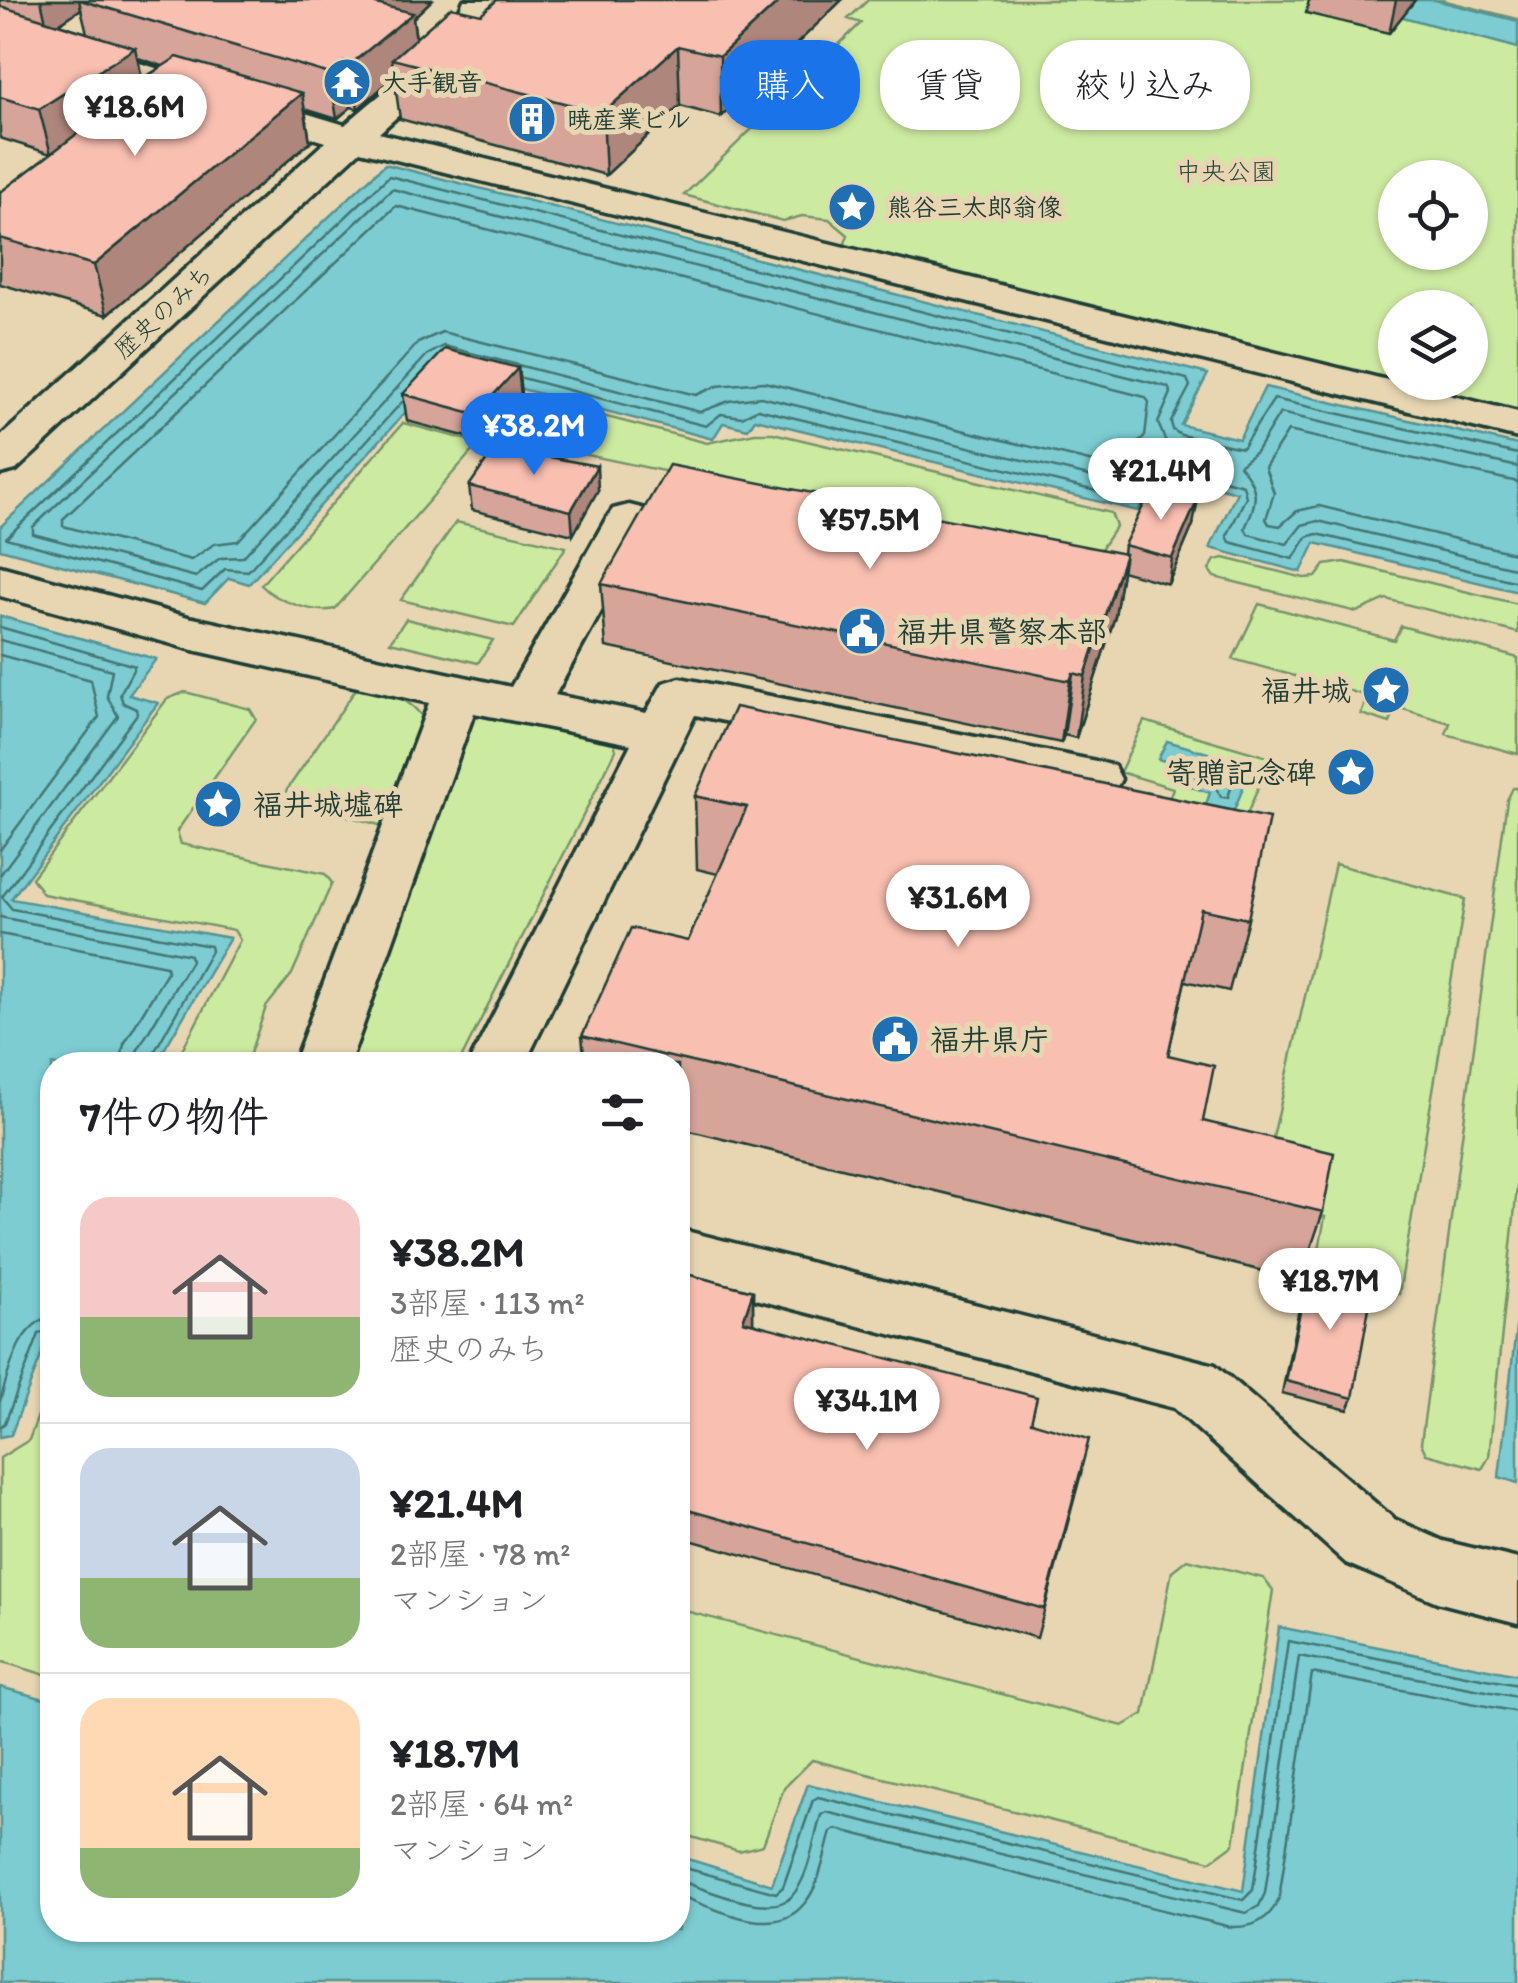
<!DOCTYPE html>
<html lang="ja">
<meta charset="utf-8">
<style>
body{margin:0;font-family:Itim,"Klee One",sans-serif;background:#f2f2f2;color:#202124;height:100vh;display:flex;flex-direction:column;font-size:38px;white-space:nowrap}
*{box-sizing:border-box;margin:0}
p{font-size:32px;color:#757577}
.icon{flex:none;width:55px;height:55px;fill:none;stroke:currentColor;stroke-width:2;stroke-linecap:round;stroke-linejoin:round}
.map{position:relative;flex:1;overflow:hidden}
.panel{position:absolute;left:40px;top:1052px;width:650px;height:890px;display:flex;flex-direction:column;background:#fff;border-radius:40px;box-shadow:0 2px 8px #0004}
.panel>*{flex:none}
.banner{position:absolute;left:720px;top:40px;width:648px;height:90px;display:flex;gap:20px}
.fabs{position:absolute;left:1378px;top:160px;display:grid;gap:20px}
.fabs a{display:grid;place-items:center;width:110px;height:110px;border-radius:50%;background:#fff;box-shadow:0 2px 8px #0004;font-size:50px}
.price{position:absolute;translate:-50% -85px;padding:0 22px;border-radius:35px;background:#fff;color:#222;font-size:32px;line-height:65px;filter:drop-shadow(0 2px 5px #0008)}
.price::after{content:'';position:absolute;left:50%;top:60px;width:30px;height:22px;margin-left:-15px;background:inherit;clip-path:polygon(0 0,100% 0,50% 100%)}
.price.current{background:#1a73e8;color:#fff}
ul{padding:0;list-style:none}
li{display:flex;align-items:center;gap:30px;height:250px;padding:0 40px}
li+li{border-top:2px solid #e0e0e0}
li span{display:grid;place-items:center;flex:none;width:280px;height:200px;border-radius:30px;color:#555}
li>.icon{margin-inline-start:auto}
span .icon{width:120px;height:120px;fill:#fffc;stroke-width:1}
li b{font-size:42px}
h2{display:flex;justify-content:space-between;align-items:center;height:120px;padding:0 40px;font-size:42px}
.chip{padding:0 35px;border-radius:40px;background:#fff;box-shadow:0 2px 8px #0004;font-size:35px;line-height:90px}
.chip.current{background:#1a73e8;color:#fff}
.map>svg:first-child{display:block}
.green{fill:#cdeaa1;stroke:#76946a;stroke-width:2.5;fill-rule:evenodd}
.water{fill:#7bccd2;stroke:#569393;stroke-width:2.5}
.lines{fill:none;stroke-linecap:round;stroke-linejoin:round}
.shore{stroke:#447673;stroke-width:2.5}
.minor-casing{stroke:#1f3d34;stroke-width:7}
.major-casing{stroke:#1f3d34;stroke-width:7}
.minor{fill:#e8d6b3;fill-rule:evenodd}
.major{fill:#e8d6b3;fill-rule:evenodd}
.wall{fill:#d6a498;stroke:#1f3d34;stroke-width:2.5;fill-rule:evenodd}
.shaded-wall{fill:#ae867c;stroke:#1f3d34;stroke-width:2.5}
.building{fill:#f9bfb1;stroke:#1f3d34;stroke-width:2.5}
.labels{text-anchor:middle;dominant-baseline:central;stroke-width:10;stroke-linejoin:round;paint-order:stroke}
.far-poi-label{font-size:25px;font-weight:bold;fill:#1f3d34;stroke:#e8d6b3;text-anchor:start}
.far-park-label{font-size:25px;fill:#284639;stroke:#e8d6b3}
.far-street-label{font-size:25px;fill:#1f3d34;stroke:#e8d6b3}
.poi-label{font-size:30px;font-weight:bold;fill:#1f3d34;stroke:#e8d6b3;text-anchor:start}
</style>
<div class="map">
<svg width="1518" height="1983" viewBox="0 0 1518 1983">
<rect width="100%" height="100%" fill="#e8d6b3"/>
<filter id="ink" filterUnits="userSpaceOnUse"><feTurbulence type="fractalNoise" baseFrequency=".01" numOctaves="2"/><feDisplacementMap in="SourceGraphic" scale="20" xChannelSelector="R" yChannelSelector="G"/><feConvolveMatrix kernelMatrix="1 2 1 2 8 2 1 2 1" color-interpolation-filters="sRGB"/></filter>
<g filter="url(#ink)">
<path class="green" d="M 868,0 L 1442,0 L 1518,19 L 1518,417 L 843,249 L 848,235 L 829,219 L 802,216 L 783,221 L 684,195 L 861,23 L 848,19 ZM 1395,178 L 1470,178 L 1470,252 L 1395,252 ZM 1395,308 L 1470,308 L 1470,382 L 1395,382 Z
M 526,396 L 707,443 L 755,433 L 773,433 L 1111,513 L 1116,526 L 1099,552 L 1072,557 L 492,435 Z
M 403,423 L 479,443 L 335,609 C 314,614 276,601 261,585 Z
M 456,522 L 566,547 L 514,627 L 401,600 Z
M 1224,558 L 1304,578 L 1316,577 L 1325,565 L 1344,562 L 1518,604 L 1518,633 L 1386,599 L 1357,612 L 1214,577 L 1209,570 L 1215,560 Z
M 1259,604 L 1394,640 L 1401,626 L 1518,658 L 1518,754 L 1446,734 L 1450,723 L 1396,707 L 1390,723 L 1361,714 L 1368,696 L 1233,659 Z
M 406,619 L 493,640 L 478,663 L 390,642 Z
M 356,689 C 387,692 410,695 426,723 L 386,827 L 282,797 Z
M 185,692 L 250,709 L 256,719 L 177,831 L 181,844 L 325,874 L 332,883 L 292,974 L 266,1007 L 246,1065 L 174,1065 L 240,940 L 234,930 L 43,894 L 32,878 L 167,699 Z
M 478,716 L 614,743 L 616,750 L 458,1065 L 344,1065 L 463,727 Z
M 1144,721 L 1271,758 L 1235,842 L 1167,804 L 1173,788 L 1120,772 Z
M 1513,788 L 1518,788 L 1518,1178 L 1489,1457 L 1482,1469 L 1426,1454 L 1421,1443 L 1507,800 Z
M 1335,864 L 1465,899 L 1399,1294 L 1315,1271 L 1325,1217 L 1259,1199 Z
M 52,1378 L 52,1677 L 0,1661 L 0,1458 L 29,1440 Z
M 1187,1559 L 1263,1578 L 1273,1590 L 1234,1844 L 1211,1861 L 812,1760 L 784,1788 L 763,1845 L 739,1851 L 678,1833 L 678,1609 L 1123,1726 L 1144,1714 L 1172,1571 Z"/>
<path class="water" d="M 1340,0 L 1435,0 L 1518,21 L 1518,48 Z
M 385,164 L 1208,374 L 1181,425 L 1239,439 L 1265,387 L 1518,445 L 1518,592 L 1315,543 L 1301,572 L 1210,548 L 1237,492 L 1158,472 L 1138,511 L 755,419 L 748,429 L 723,423 L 713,439 L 445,369 L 249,584 L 229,578 L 205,603 L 0,549 L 0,527 Z
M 0,616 L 156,659 L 129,695 L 158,703 L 11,899 L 230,938 L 155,1065 L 52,1065 L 52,1327 L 11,1435 L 0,1437 Z
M 1167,741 L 1252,766 L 1232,815 L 1205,807 L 1210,793 L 1180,783 L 1186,768 L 1158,759 Z
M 1518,1311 L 1518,1483 L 1499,1477 Z
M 1279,1627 L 1518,1675 L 1518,1983 L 0,1983 L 0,1687 L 52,1701 L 52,1930 L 678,1930 L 678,1856 L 772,1885 L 808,1784 L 1243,1891 Z"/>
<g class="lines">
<path class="shore" d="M 392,189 L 1168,387 L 1171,393 L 1158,423 L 1168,447 L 1144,455 L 1122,484 L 761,397 L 729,401 L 700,412 L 444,346 L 427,355 L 243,557 L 220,558 L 196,577 L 33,534 L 33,527 Z
M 396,206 L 1145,397 L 1149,402 L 1145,436 L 1114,467 L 764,382 L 717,386 L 696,395 L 442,332 L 418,343 L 238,541 L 214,544 L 191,560 L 63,526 L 63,519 Z
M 522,378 L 706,426 L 721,414 L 742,417 L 758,409 L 1129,499 L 1150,467 L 1162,463 L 1243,485 L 1246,497 L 1227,536 L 1230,542 L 1293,559 L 1307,537 L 1317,534 L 1518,582
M 402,402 L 248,571 L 225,569 L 202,591 L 6,538 L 389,176 L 1187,379 L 1190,386 L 1171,422 L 1173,430 L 1181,435 L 1242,448 L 1274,399 L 1518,454
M 1518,467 L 1280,413 L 1256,452 L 1239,465 C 1260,488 1258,501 1245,528 L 1248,534 L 1287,544 L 1302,525 L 1318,521 L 1518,569
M 1518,482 L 1288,431 L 1265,467 L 1274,493 L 1266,519 L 1269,524 L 1280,526 L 1297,511 L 1319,506 L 1518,554
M 0,627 L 135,666 L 120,694 L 123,703 L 136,709 L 137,714 L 2,897 L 12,909 L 210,946 L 211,951 L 147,1065
M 0,640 L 112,670 L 107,696 L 118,716 L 0,875
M 0,655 L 91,680 L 99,717 L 0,850
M 1201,762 L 1236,773 L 1228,797 L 1221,797 L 1215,785 L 1196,777 L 1195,765 Z
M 0,917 L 190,955 L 191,961 L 137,1051 L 135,1065
M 0,934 L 166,966 L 167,972 L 124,1044 L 120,1065
M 0,1401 C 10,1370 16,1326 52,1316
M 0,1427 L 5,1423 L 39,1334 L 52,1328
M 678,1866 L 776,1893 L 783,1887 L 813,1800 L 818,1797 L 1243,1900 L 1253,1890 L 1288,1641 L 1518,1685
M 678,1880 C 703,1888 770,1919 791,1897 C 810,1877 813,1840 821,1815 L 826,1812 L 1246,1913 L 1259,1906 L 1265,1893 L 1299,1656 L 1518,1697
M 678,1895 C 712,1907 773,1941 803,1905 C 820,1887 824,1855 831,1832 L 836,1829 L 1231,1927 C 1254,1928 1269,1920 1279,1899 L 1312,1673 L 1518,1712"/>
<g class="minor-casing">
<path id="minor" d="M 464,0 L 498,0 C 477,55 421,94 379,133 L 1518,412 L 1518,438 L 360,151 L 16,470 L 0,474 L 0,437 L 325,142 L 0,42 L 0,21 L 345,125 C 384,89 444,51 464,0 Z
M 629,505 L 645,509 L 652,519 L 555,695 L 646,713 L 663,683 L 680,678 L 1096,761 L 1114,766 L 1121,779 L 1114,792 L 1096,797 L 695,715 L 524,1065 L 468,1065 L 631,744 L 474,713 L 349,1065 L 293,1065 L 429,703 L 193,650 L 176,645 L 169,634 L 176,623 L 193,618 L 511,687 L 606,519 L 613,509 Z
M 678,1229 L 1215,1365 L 1394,1519 L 1443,1541 L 1518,1559 L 1518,1623 L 1437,1602 L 1346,1563 L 1174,1408 L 678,1279 Z"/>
</g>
<g class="major-casing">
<path id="major" d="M 0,566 L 210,623 L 217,634 L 210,645 L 193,650 L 0,596 Z"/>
</g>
<use href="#minor" class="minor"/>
<use href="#major" class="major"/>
</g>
<path class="wall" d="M 0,0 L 432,0 L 413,18 L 416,38 L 481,14 L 842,0 L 721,117 L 680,106 L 606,175 L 400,119 L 394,77 L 358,109 L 351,107 L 337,119 L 305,109 L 310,142 L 107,315 L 0,284 L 0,191 L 2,191 L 51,154 L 0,138 ZM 81,9 L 87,33 L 59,24 ZM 138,58 L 163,66 L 142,79 Z
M 1309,0 L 1415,0 L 1389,33 L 1306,13 Z
M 518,368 L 521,395 L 479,440 L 407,421 L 403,394 Z
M 469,486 L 598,490 L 573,535 L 472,510 Z
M 1193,525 L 1168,584 L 1122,571 L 1115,616 L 1076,738 L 1064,735 L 1061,743 L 606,647 L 601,584 L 1123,554 L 1124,545 Z
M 695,796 L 1248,919 L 1229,991 L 1185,981 L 1168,1055 L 1203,1121 L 1323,1212 L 1300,1280 L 678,1128 L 678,1065 L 585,1065 L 582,1036 L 688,941 L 718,874 L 697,869 Z
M 1309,1267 L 1353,1398 L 1348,1410 L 1282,1393 L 1305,1279 Z
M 678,1272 L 753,1291 L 753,1323 L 1033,1422 L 1082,1470 L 1037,1638 L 690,1540 L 678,1576 Z"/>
<path class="shaded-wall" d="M 41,0 L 79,0 L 81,9 L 48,31 Z
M 380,0 L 432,0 L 413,18 L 418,57 L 392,59 L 394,77 L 358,109 L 351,64 L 376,4 Z
M 781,0 L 842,0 L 721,117 L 720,56 Z
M 1396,0 L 1415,0 L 1389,33 Z
M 678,46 L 680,106 L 606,175 L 603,113 Z
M 135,48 L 145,92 L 91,123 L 81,119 L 84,132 L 51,154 L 39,109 Z
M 344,62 L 351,107 L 337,119 L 330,74 Z
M 302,93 L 310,142 L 107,315 L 94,265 Z
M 518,368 L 521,395 L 479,440 L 476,414 Z
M 597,466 L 598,490 L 573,535 L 571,511 Z
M 1198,499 L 1193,525 L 1168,584 L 1172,558 Z
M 1125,554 L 1115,616 L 1076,738 L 1085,676 Z
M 1073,673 L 1064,735 L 1061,743 L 1070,681 Z
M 753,1291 L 753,1324 L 743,1321 Z
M 688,1510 L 690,1540 L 678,1576 L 678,1542 Z"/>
<path class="building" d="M 80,0 L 380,0 L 376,4 L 413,13 L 351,64 L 344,62 L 330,74 Z
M 497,0 L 781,0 L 720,56 L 678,46 L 603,113 L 392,59 L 451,7 L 481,14 Z
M 0,6 L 135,48 L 39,109 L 0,97 Z
M 177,57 L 302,93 L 94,265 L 0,238 L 0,191 L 2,191 L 91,123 L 81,119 Z
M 445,349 L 518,368 L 476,414 L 403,394 Z
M 496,447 L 597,466 L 571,511 L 469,486 Z
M 669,465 L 1125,554 L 1085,676 L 1073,673 L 1070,681 L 601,584 Z
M 1152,488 L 1198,499 L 1172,558 L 1124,545 Z
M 735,707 L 1269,818 L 1248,919 L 1201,909 L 1168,1055 L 1214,1066 L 1203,1121 L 1334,1153 L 1323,1212 L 582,1036 L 631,928 L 688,941 L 747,807 L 695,796 Z
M 1309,1267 L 1373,1285 L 1353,1398 L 1286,1381 Z
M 678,1272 L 753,1291 L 743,1321 L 1037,1397 L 1031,1422 L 1089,1439 L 1044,1609 L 688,1510 L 678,1542 Z"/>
</g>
<defs>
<g id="temple-disc" transform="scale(2.5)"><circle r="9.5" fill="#1f6fb2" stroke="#e8d6b3"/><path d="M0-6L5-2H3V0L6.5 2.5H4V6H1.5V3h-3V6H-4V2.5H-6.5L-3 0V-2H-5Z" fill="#fff"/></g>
<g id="building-disc" transform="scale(2.5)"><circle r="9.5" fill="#1f6fb2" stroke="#e8d6b3"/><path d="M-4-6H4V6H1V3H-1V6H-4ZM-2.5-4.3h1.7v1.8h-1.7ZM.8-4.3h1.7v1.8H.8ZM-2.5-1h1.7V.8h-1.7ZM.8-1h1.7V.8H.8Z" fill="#fff"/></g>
<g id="sight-disc" transform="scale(2.5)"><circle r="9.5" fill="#1f6fb2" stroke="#e8d6b3"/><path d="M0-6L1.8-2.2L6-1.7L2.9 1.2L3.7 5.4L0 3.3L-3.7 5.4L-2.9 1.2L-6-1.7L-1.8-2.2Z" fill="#fff"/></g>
<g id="civic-disc" transform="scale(2.5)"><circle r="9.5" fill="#1f6fb2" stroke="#e8d6b3"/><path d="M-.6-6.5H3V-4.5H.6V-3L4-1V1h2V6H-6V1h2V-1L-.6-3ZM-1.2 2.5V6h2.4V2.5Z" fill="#fff"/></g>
</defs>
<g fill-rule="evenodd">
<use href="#temple-disc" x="347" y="82"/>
<use href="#building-disc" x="532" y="119"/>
<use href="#sight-disc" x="852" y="207"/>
<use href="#civic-disc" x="862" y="631"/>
<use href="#sight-disc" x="1386" y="690"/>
<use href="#sight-disc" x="1351" y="772"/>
<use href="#sight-disc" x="218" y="804"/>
<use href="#civic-disc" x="895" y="1039"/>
</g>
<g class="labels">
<g class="far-poi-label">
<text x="382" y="82">大手観音</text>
<text x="567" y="119">暁産業ビル</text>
<text x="887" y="207">熊谷三太郎翁像</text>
</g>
<g class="far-park-label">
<text x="1226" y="171">中央公園</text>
</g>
<g class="far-street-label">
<text transform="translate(163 311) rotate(-43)">歴史のみち</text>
</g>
<g class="poi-label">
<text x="897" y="631">福井県警察本部</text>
<text x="1351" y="690" text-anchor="end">福井城</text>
<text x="1316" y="772" text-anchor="end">寄贈記念碑</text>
<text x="253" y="804">福井城墟碑</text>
<text x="930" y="1039">福井県庁</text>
</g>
</g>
</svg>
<div class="fabs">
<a><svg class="icon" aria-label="locate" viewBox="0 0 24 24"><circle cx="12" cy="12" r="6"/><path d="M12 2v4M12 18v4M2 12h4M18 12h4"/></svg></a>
<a><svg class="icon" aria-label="layers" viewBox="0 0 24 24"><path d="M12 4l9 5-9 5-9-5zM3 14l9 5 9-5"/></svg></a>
</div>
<b class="price" style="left:135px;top:159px">¥18.6M</b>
<b class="price current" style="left:534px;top:478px">¥38.2M</b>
<b class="price" style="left:1161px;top:523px">¥21.4M</b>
<b class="price" style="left:870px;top:572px">¥57.5M</b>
<b class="price" style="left:958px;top:950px">¥31.6M</b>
<b class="price" style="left:1330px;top:1333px">¥18.7M</b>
<b class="price" style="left:867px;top:1453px">¥34.1M</b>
<div class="banner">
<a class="chip current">購入</a>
<a class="chip">賃貸</a>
<a class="chip">絞り込み</a>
</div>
<section class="panel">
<h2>7件の物件<svg class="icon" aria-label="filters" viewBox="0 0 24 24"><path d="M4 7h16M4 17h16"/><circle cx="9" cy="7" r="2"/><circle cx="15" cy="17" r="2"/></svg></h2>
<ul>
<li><span style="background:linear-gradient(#f6c9c9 60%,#8fb573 0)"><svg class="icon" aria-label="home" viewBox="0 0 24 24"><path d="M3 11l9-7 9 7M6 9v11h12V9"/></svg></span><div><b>¥38.2M</b><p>3部屋 · 113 m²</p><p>歴史のみち</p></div></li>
<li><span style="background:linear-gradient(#c9d6e8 65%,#8fb573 0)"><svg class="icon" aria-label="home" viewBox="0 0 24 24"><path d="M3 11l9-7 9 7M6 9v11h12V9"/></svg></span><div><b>¥21.4M</b><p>2部屋 · 78 m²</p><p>マンション</p></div></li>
<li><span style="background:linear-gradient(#ffd9b3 75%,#8fb573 0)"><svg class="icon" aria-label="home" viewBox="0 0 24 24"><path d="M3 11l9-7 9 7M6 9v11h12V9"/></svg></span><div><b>¥18.7M</b><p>2部屋 · 64 m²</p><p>マンション</p></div></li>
</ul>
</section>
</div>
